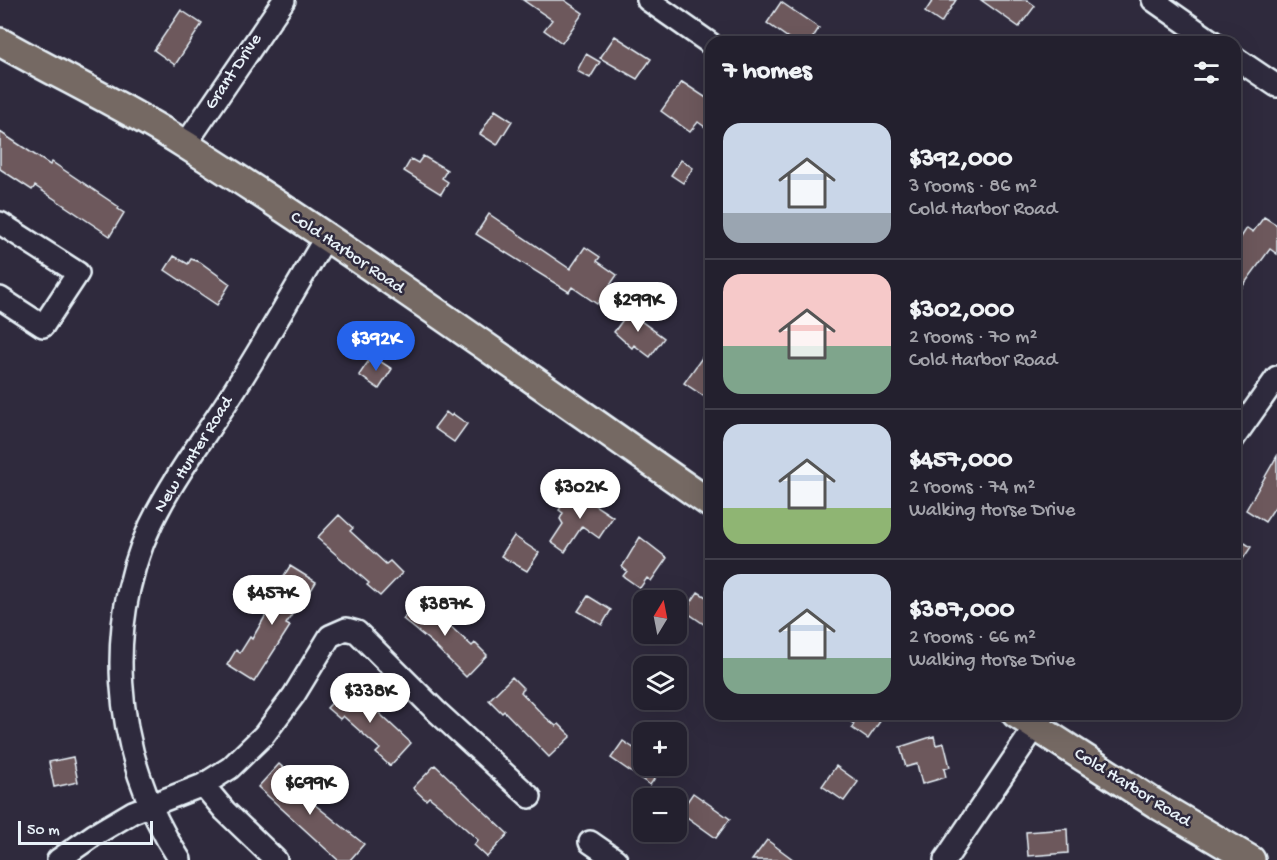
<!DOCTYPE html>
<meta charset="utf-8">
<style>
body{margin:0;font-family:"Gochi Hand",sans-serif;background:#2f2d3a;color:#f1f3f6;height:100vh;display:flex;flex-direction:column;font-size:22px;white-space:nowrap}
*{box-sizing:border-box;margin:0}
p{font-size:20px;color:#a3a3aa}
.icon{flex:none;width:33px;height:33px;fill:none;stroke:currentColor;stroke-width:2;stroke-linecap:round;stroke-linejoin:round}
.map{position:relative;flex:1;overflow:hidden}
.panel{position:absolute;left:705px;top:36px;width:536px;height:684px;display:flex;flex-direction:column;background:#23202e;border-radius:18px;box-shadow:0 6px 24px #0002,0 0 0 2px #403e4a}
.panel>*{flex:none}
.needle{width:39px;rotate:10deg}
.tools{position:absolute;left:633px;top:590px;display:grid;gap:12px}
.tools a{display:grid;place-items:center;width:54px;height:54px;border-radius:12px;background:#23202e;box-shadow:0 6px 24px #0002,0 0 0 2px #403e4a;font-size:30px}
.scale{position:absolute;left:18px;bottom:15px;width:135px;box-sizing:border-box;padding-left:6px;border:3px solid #e8f1f8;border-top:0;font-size:16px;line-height:21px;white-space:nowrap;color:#e8f1f8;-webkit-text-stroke:4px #2f2a3d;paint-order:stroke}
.price{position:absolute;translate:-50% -51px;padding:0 14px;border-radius:21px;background:#fff;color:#222;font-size:20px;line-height:39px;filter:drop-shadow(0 2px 3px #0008)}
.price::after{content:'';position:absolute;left:50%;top:36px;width:18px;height:14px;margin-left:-9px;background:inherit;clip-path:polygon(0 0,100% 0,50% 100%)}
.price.active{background:#2563eb;color:#fff}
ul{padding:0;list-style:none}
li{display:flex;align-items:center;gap:18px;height:150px;padding:0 18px}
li+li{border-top:2px solid #403e4a}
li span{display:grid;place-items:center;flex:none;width:168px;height:120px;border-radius:18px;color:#555}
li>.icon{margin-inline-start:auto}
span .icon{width:72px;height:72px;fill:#fffc;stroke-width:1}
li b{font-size:26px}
h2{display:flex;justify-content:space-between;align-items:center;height:72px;padding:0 18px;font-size:26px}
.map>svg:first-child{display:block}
.building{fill:#6d585c;stroke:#e8f1f8;stroke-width:1.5}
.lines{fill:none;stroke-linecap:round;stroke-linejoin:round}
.minor-casing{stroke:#e8f1f8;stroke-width:26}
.major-casing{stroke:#e8f1f8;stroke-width:32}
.minor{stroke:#2f2a3d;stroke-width:21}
.major{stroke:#756964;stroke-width:27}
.labels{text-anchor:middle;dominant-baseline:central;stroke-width:5;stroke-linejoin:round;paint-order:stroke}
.street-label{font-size:18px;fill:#e8f1f8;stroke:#2f2a3d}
</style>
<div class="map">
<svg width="1277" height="860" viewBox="0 0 1277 860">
<rect width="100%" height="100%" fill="#2f2a3d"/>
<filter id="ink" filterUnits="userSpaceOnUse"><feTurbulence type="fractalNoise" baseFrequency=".0167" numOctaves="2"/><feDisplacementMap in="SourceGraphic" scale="12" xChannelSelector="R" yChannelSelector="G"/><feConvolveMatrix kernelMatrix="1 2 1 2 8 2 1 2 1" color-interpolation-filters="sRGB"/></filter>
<g filter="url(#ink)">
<path class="building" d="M 523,0 L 564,0 L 583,13 L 562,43 L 544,30 L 552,20 Z
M 933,0 L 956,0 L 941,23 L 925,12 Z
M 981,0 L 1027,0 L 1035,6 L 1019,27 Z
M 781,2 L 819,28 L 810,42 L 794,42 L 767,23 Z
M 181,10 L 202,24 L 175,65 L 154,50 Z
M 615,36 L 651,59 L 637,79 L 600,58 Z
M 586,54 L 600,62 L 590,78 L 577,71 Z
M 682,82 L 711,101 L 711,120 L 705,127 L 698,122 L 690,132 L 661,111 Z
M 495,110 L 512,121 L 497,145 L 480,134 Z
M 0,132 L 50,165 L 52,162 L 119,207 L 118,209 L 124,213 L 110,236 L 35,186 L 32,190 L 0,169 Z
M 423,156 L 447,170 L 442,178 L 448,182 L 441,194 L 404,171 L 411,159 L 418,163 Z
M 681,160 L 693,168 L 683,183 L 671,175 Z
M 489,214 L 570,269 L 585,247 L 600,257 L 597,261 L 617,275 L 597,304 L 572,287 L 569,292 L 476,234 Z
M 1264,217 L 1277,225 L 1277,254 L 1270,249 L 1234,298 L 1234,248 L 1247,228 L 1253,232 Z
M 174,256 L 188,264 L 191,259 L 200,262 L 230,284 L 217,305 L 165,270 Z
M 633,306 L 645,315 L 641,321 L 664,338 L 650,357 L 634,345 L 632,348 L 614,332 Z
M 711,345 L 711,401 L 684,383 Z
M 372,356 L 392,369 L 379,389 L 359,375 Z
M 446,412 L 451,416 L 453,414 L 467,424 L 454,442 L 434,428 Z
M 1277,456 L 1277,504 L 1265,522 L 1246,510 Z
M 572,490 L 613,517 L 599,538 L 582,526 L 565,552 L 551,542 L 563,524 L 560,519 L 563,513 L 559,510 Z
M 339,515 L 353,528 L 350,531 L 386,564 L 390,561 L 402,573 L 380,596 L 367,585 L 369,583 L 317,538 Z
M 514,536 L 539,553 L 527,571 L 501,556 Z
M 1234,536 L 1251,547 L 1234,572 Z
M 640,537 L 667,558 L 651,581 L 647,578 L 640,588 L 623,576 L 627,571 L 622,567 Z
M 290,566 L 316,582 L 307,597 L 304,595 L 286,624 L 290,626 L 254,682 L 227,665 L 236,650 L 240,653 L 250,637 L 252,639 L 284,584 L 280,582 Z
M 698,592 L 711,600 L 711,629 L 685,611 Z
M 424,596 L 439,610 L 436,613 L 450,626 L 472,646 L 475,643 L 487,655 L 466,677 L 430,641 L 403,619 Z
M 588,596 L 611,610 L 602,625 L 578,611 Z
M 512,677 L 524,689 L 521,692 L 544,716 L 556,726 L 559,724 L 571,736 L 549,757 L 504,711 L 502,713 L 489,700 Z
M 349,685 L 411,743 L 390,766 L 376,753 L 380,749 L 343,716 L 340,719 L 327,708 Z
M 839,714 L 885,714 L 868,739 L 852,728 L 854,724 Z
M 934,736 L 936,745 L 944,743 L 950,767 L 944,769 L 946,777 L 922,784 L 917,764 L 906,767 L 900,747 Z
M 623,741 L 644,755 L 644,765 L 664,765 L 650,785 L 611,758 Z
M 73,757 L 78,782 L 54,787 L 49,762 Z
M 279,764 L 293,776 L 289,780 L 299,792 L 364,844 L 350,860 L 338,860 L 258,787 Z
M 435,765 L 508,834 L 487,857 L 474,845 L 478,840 L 443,808 L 429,797 L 426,800 L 413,788 Z
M 836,766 L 858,782 L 844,801 L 822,786 Z
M 693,793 L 730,819 L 716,838 L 680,812 Z
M 1067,829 L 1068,853 L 1028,856 L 1026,832 Z
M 767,840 L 794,860 L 752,860 Z"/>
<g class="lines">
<g class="minor-casing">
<path id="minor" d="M 648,0 L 711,44
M 1153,0 L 1213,42
M 1234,57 L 1277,86
M 185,145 L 284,0
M 0,223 L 78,273 L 43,326 L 0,298
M 1234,438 L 1277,377
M 203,785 L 225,811 L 276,860
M 590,842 L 616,860
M 58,860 L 94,835 L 133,812 L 203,785 L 230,768 L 264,735 L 294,695 L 330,636 L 346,629 L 357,632 L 435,710 L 530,797
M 180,860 C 111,756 99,612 163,501 C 185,461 213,425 237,386 C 268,337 296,287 326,237
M 945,860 L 1044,714"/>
</g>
<g class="major-casing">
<path id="major" d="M 0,42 C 62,77 126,107 186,145 C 365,259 537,383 711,504
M 1016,714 L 1156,804 L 1251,860"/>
</g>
<use href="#minor" class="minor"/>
<use href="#major" class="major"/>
</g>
</g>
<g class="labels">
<g class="street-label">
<text transform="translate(234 72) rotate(-56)">Grant Drive</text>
<text transform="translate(347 253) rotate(34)">Cold Harbor Road</text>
<text transform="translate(194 455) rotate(-58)">New Hunter Road</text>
<text transform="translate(1132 788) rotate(32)">Cold Harbor Road</text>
</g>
</g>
</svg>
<div class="tools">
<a><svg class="needle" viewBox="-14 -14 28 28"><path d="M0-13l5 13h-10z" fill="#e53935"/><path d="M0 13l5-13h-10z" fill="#a3a3aa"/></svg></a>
<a><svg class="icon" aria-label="layers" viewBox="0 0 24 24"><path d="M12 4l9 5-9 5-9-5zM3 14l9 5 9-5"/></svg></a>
<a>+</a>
<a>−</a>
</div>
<div class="scale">50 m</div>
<b class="price" style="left:638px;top:333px">$299K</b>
<b class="price active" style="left:376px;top:372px">$392K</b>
<b class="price" style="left:580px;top:520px">$302K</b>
<b class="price" style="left:272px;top:626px">$457K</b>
<b class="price" style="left:445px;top:637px">$387K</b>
<b class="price" style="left:370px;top:724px">$338K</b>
<b class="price" style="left:310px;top:816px">$699K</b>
<section class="panel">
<h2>7 homes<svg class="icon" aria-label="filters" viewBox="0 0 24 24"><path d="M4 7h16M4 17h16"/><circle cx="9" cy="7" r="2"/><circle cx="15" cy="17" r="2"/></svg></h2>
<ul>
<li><span style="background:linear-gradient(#c9d6e8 75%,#9aa5b1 0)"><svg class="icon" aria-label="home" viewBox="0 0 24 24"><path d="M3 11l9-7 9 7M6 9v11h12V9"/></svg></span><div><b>$392,000</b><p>3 rooms · 86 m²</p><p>Cold Harbor Road</p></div></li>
<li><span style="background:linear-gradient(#f6c9c9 60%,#7fa58c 0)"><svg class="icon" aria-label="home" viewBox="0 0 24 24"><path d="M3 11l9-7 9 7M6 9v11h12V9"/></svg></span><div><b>$302,000</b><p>2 rooms · 70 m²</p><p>Cold Harbor Road</p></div></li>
<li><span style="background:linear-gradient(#c9d6e8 70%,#8fb573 0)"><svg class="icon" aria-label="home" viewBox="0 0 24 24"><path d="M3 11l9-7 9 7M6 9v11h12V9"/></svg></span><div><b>$457,000</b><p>2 rooms · 74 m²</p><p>Walking Horse Drive</p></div></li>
<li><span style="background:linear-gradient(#c9d6e8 70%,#7fa58c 0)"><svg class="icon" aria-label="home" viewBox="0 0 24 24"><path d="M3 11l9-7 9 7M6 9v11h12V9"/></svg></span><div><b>$387,000</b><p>2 rooms · 66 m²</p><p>Walking Horse Drive</p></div></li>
</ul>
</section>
</div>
